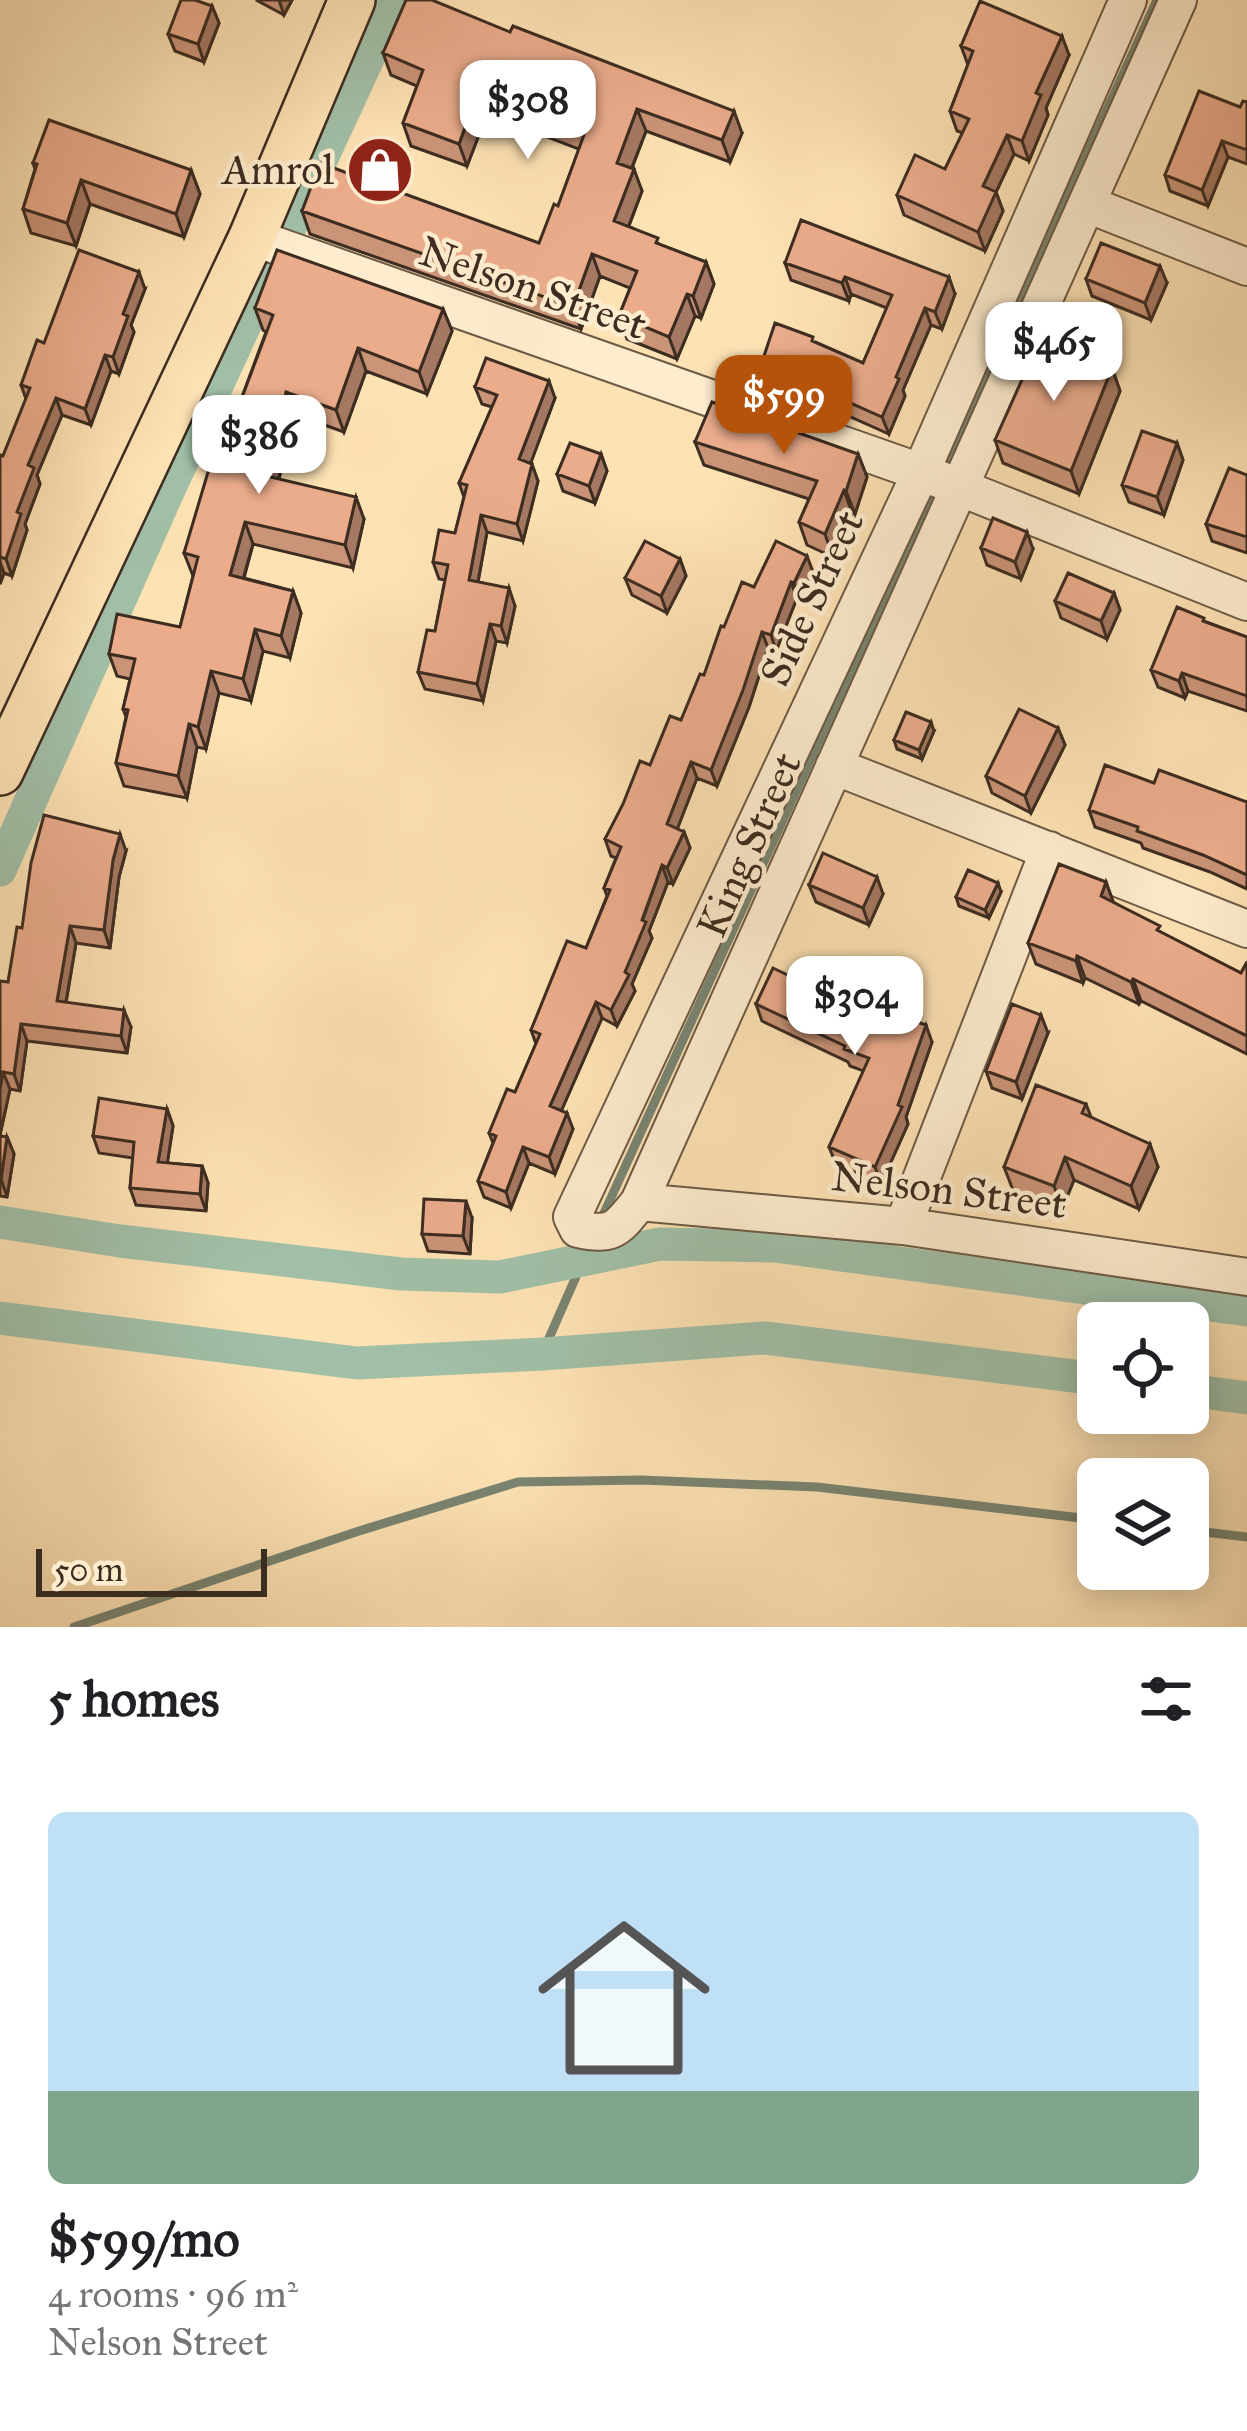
<!DOCTYPE html>
<meta charset="utf-8">
<style>
body{margin:0;font-family:"IM FELL Great Primer",serif;background:#f2f2f2;color:#202124;height:100vh;display:flex;flex-direction:column;font-size:45px;white-space:nowrap}
*{box-sizing:border-box;margin:0}
p{font-size:39px;color:#757577}
.icon{flex:none;width:66px;height:66px;fill:none;stroke:currentColor;stroke-width:2;stroke-linecap:round;stroke-linejoin:round}
.map{position:relative;height:1627px;overflow:hidden}
.sheet{display:flex;flex-direction:column;background:#fff;flex:1}
.sheet>*{flex:none}
.fabs{position:absolute;left:1077px;top:1302px;display:grid;gap:24px}
.fabs a{display:grid;place-items:center;width:132px;height:132px;border-radius:18px;background:#fff;box-shadow:0 6px 30px #0003;font-size:60px}
.scale{position:absolute;left:36px;bottom:30px;width:231px;box-sizing:border-box;padding-left:12px;border:6px solid #3d2c20;border-top:0;font-size:33px;line-height:42px;white-space:nowrap;color:#3d2c20;-webkit-text-stroke:9px #feecce;paint-order:stroke}
.price{position:absolute;translate:-50% -102px;padding:0 27px;border-radius:24px;background:#fff;color:#222;font-size:39px;line-height:78px;filter:drop-shadow(0 3px 6px #0008)}
.price::after{content:'';position:absolute;left:50%;top:72px;width:36px;height:27px;margin-left:-18px;background:inherit;clip-path:polygon(0 0,100% 0,50% 100%)}
.price.selected{background:#b45309;color:#fff}
ul{padding:0;list-style:none}
li{display:grid;align-content:center;gap:24px;height:636px;padding:0 48px}
li span{display:grid;place-items:center;height:372px;border-radius:18px;color:#555}
li>.icon{margin-inline-start:auto}
span .icon{width:216px;height:216px;fill:#fffc;stroke-width:1}
li b{font-size:51px}
h2{display:flex;justify-content:space-between;align-items:center;height:144px;padding:0 48px;font-size:51px}
.map>svg:first-child{display:block}
.lines{fill:none;stroke-linecap:round;stroke-linejoin:round}
.stream{stroke:#798471;stroke-width:9}
.canal{stroke:#a1bfa7;stroke-width:33}
.minor-casing{stroke:#6d5a45;stroke-width:40}
.major-casing{stroke:#3d2c20;stroke-width:50}
.minor{stroke:#feecce;stroke-width:36}
.major{stroke:#fde2b4;stroke-width:45}
.wall{fill:#ca9478;stroke:#3d2c20;stroke-width:3}
.shaded-wall{fill:#a47862;stroke:#3d2c20;stroke-width:3}
.building{fill:#ebac8c;stroke:#3d2c20;stroke-width:3}
.labels{text-anchor:middle;dominant-baseline:central;stroke-width:9;stroke-linejoin:round;paint-order:stroke}
.poi-label{font-size:42px;fill:#3d2c20;stroke:#feecce;text-anchor:end}
.street-label{font-size:42px;fill:#3d2c20;stroke:#feecce}
</style>
<div class="map">
<svg width="1247" height="1627" viewBox="0 0 1247 1627">
<rect width="100%" height="100%" fill="#fde2b4"/>
<filter id="stains"><feTurbulence type="fractalNoise" baseFrequency=".00167" numOctaves="4"/><feColorMatrix values="0 0 0 0 .2 0 0 0 0 .09 0 0 0 0 .02 0 0 0 .5 -.17"/></filter>
<radialGradient id="worn" r=".72"><stop offset=".6" stop-color="#630" stop-opacity="0"/><stop offset="1" stop-color="#630" stop-opacity=".3"/></radialGradient>
<g class="lines">
<path class="stream" d="M 943,469 L 1157,0
M 600,1222 L 936,484
M 542,1354 L 593,1238
M 1188,1530 L 1247,1537
M 74,1627 L 359,1531 L 518,1482 L 641,1480 L 817,1487 L 1098,1520"/>
<path class="canal" d="M 0,870 L 167,494 L 395,0
M 0,1222 L 120,1241 L 401,1274 L 500,1277 L 660,1244 L 775,1246 L 1247,1310
M 0,1318 L 357,1363 L 542,1354 L 765,1338 L 1098,1379
M 1188,1390 L 1247,1398"/>
<g class="minor-casing">
<path id="minor" d="M 1128,0 L 921,472 L 572,1217 L 578,1229 C 614,1237 618,1228 639,1202 L 1178,0
M 1087,204 L 1247,267
M 252,237 L 926,474 L 1247,602
M 834,766 L 1247,929
M 639,1202 L 903,1226 L 1247,1277
M 903,1226 L 1049,850"/>
</g>
<g class="major-casing">
<path id="major" d="M 0,772 L 252,237 L 352,0"/>
</g>
<use href="#minor" class="minor"/>
<use href="#major" class="major"/>
</g>
<path class="wall" d="M 256,0 L 292,0 L 284,15 Z
M 212,6 L 219,23 L 204,62 L 175,51 L 168,34 Z
M 961,46 L 1069,55 L 1046,108 L 1048,115 L 1029,161 L 1014,154 L 996,192 L 1003,211 L 985,251 L 904,215 L 897,195 L 945,169 L 963,133 L 957,131 L 950,111 L 968,65 Z
M 383,53 L 742,133 L 730,162 L 646,131 L 632,168 L 642,191 L 629,226 L 661,245 L 706,262 L 714,284 L 701,318 L 695,316 L 677,359 L 627,339 L 619,316 L 630,288 L 600,276 L 581,329 L 310,234 L 302,211 L 539,243 L 558,206 L 579,149 L 487,114 L 467,166 L 411,146 L 403,123 L 417,86 L 391,75 Z
M 1247,102 L 1247,164 L 1228,157 L 1208,206 L 1170,191 L 1165,175 Z
M 33,163 L 191,170 L 200,194 L 184,237 L 90,204 L 76,246 L 31,233 L 23,209 L 35,169 Z
M 785,263 L 955,294 L 942,329 L 931,325 L 903,390 L 905,396 L 889,434 L 819,403 L 766,385 L 760,368 L 815,342 L 863,363 L 887,308 L 851,294 L 849,301 L 791,280 Z
M 1086,279 L 1167,283 L 1151,320 L 1092,296 Z
M 145,289 L 131,325 L 134,332 L 119,374 L 111,371 L 91,425 L 62,415 L 37,475 L 40,484 L 25,524 L 27,530 L 12,576 L 4,573 L 0,584 L 0,455 L 3,456 L 26,399 L 21,385 L 44,343 Z
M 255,308 L 443,309 L 452,331 L 427,394 L 366,371 L 344,432 L 294,414 L 279,479 L 364,519 L 353,568 L 253,544 L 244,578 L 293,591 L 301,613 L 290,658 L 263,651 L 251,701 L 219,693 L 206,749 L 197,747 L 187,798 L 124,786 L 116,763 L 126,717 L 123,709 L 130,679 L 117,676 L 109,654 L 180,627 L 193,576 L 184,553 L 266,332 L 263,330 Z
M 1112,368 L 1120,391 L 1079,494 L 1003,463 L 995,440 Z
M 475,387 L 555,398 L 530,463 L 538,481 L 523,541 L 487,532 L 478,582 L 515,606 L 507,643 L 496,641 L 483,701 L 425,689 L 418,672 L 435,631 L 445,580 L 439,579 L 433,562 L 455,533 L 464,497 L 459,483 L 492,407 L 482,404 Z
M 695,442 L 858,454 L 867,477 L 855,514 L 852,513 L 833,557 L 807,545 L 799,522 L 809,499 L 704,465 Z
M 1177,443 L 1183,460 L 1164,515 L 1129,502 L 1122,485 Z
M 601,454 L 607,471 L 595,503 L 563,491 L 557,474 Z
M 1247,475 L 1247,553 L 1212,541 L 1206,524 Z
M 981,548 L 1033,549 L 1021,579 L 987,565 Z
M 680,559 L 686,576 L 667,613 L 632,595 L 625,578 Z
M 813,572 L 800,599 L 797,598 L 776,651 L 768,648 L 749,707 L 717,786 L 697,778 L 677,829 L 684,832 L 690,848 L 673,884 L 668,882 L 649,931 L 652,938 L 632,984 L 635,991 L 617,1026 L 602,1018 L 561,1111 L 573,1129 L 555,1174 L 529,1163 L 511,1208 L 484,1197 L 478,1181 L 493,1143 L 489,1133 L 515,1092 L 536,1044 L 531,1030 L 586,948 L 607,896 L 604,888 L 616,858 L 611,856 L 605,839 L 650,765 L 681,720 L 704,675 L 724,627 L 754,587 Z
M 1114,593 L 1120,610 L 1107,639 L 1061,618 L 1055,601 Z
M 1206,622 L 1247,637 L 1247,711 L 1188,691 L 1185,698 L 1158,687 L 1151,670 Z
M 1058,728 L 1065,745 L 1031,813 L 992,793 L 986,776 Z
M 934,731 L 922,759 L 897,749 L 894,740 Z
M 1154,783 L 1247,802 L 1247,889 L 1210,872 L 1143,848 L 1141,843 L 1095,827 L 1089,810 Z
M 126,851 L 119,877 L 110,948 L 76,943 L 66,1003 L 131,1027 L 127,1053 L 27,1041 L 20,1091 L 10,1089 L 0,1135 L 8,982 L 22,928 Z
M 1106,882 L 1113,902 L 1162,933 L 1241,973 L 1247,962 L 1247,1054 L 1141,1001 L 1139,1004 L 1085,978 L 1083,983 L 1036,964 L 1028,943 Z
M 809,885 L 883,894 L 869,925 L 816,902 Z
M 1001,892 L 989,918 L 959,906 L 956,897 Z
M 756,1004 L 932,1042 L 906,1117 L 908,1124 L 881,1184 L 836,1164 L 829,1147 L 864,1071 L 850,1066 L 848,1062 L 762,1021 Z
M 1048,1033 L 1022,1099 L 992,1088 L 986,1071 Z
M 1086,1104 L 1091,1117 L 1158,1167 L 1139,1209 L 1074,1180 L 1062,1209 L 1013,1190 L 1004,1167 Z
M 167,1109 L 173,1126 L 167,1163 L 202,1166 L 208,1183 L 206,1211 L 136,1205 L 130,1188 L 133,1158 L 99,1153 L 93,1136 Z
M 0,1136 L 7,1137 L 14,1154 L 7,1197 L 0,1196 Z
M 472,1218 L 470,1254 L 428,1251 L 422,1234 Z"/>
<path class="shaded-wall" d="M 279,0 L 292,0 L 284,15 Z
M 212,6 L 219,23 L 204,62 L 198,44 Z
M 1062,36 L 1069,55 L 1046,108 L 1048,115 L 1029,161 L 1022,141 L 1036,93 Z
M 478,92 L 487,114 L 467,166 L 459,144 Z
M 637,109 L 646,131 L 625,185 L 617,163 Z
M 734,111 L 742,133 L 730,162 L 722,140 Z
M 1007,135 L 1014,154 L 996,192 L 1003,211 L 985,251 L 978,232 L 983,186 Z
M 1222,141 L 1228,157 L 1208,206 L 1202,190 Z
M 634,169 L 642,191 L 622,243 L 614,221 Z
M 191,170 L 200,194 L 184,237 L 176,214 Z
M 81,180 L 90,204 L 76,246 L 67,223 Z
M 592,254 L 600,276 L 581,329 L 573,307 Z
M 706,262 L 714,284 L 701,318 L 693,296 Z
M 1160,266 L 1167,283 L 1151,320 L 1145,303 Z
M 139,272 L 145,289 L 131,325 L 134,332 L 119,374 L 113,357 L 123,314 Z
M 845,277 L 851,294 L 849,301 L 842,283 Z
M 949,277 L 955,294 L 942,329 L 935,312 Z
M 687,294 L 695,316 L 677,359 L 669,337 Z
M 925,308 L 931,325 L 903,390 L 905,396 L 889,434 L 882,417 L 896,377 Z
M 443,309 L 452,331 L 427,394 L 419,372 Z
M 358,348 L 366,371 L 344,432 L 336,410 Z
M 105,355 L 111,371 L 91,425 L 85,409 Z
M 1112,368 L 1120,391 L 1079,494 L 1071,471 Z
M 549,381 L 555,398 L 526,476 L 519,459 Z
M 286,392 L 294,414 L 274,498 L 266,476 Z
M 56,398 L 62,415 L 37,475 L 40,484 L 25,524 L 27,530 L 12,576 L 6,559 L 28,465 Z
M 1177,443 L 1183,460 L 1164,515 L 1157,497 Z
M 601,454 L 607,471 L 595,503 L 589,486 Z
M 858,454 L 867,477 L 855,514 L 846,491 Z
M 532,464 L 538,481 L 523,541 L 517,524 Z
M 844,490 L 852,513 L 833,557 L 825,534 Z
M 356,497 L 364,519 L 353,568 L 345,545 Z
M 481,515 L 487,532 L 475,598 L 469,580 Z
M 245,522 L 253,544 L 238,597 L 230,575 Z
M 1027,532 L 1033,549 L 1021,579 L 1015,562 Z
M 807,556 L 813,572 L 800,599 L 794,583 Z
M 680,559 L 686,576 L 667,613 L 661,596 Z
M 0,562 L 4,573 L 0,584 Z
M 791,582 L 797,598 L 776,651 L 771,635 Z
M 509,588 L 515,606 L 507,643 L 501,626 Z
M 293,591 L 301,613 L 290,658 L 281,636 Z
M 1114,593 L 1120,610 L 1107,639 L 1101,621 Z
M 490,624 L 496,641 L 483,701 L 477,684 Z
M 255,629 L 263,651 L 251,701 L 243,679 Z
M 762,632 L 768,648 L 749,707 L 717,786 L 711,770 Z
M 211,671 L 219,693 L 206,749 L 198,727 Z
M 1182,673 L 1188,691 L 1185,698 L 1179,681 Z
M 931,722 L 934,731 L 922,759 L 919,750 Z
M 189,724 L 197,747 L 187,798 L 178,776 Z
M 1058,728 L 1065,745 L 1031,813 L 1025,796 Z
M 691,762 L 697,778 L 673,840 L 667,824 Z
M 684,832 L 690,848 L 673,884 L 667,868 Z
M 120,834 L 126,851 L 119,877 L 110,948 L 104,930 L 113,860 Z
M 662,865 L 668,882 L 649,931 L 652,938 L 632,984 L 635,991 L 617,1026 L 611,1010 Z
M 877,877 L 883,894 L 869,925 L 863,908 Z
M 1106,882 L 1114,904 L 1101,896 Z
M 998,883 L 1001,892 L 989,918 L 985,910 Z
M 70,926 L 76,943 L 63,1019 L 57,1001 Z
M 1077,956 L 1085,978 L 1083,983 L 1076,961 Z
M 1133,979 L 1141,1001 L 1139,1004 L 1131,982 Z
M 596,1002 L 602,1018 L 556,1123 L 550,1106 Z
M 124,1010 L 131,1027 L 127,1053 L 121,1036 Z
M 1041,1015 L 1048,1033 L 1022,1099 L 1016,1082 Z
M 21,1024 L 27,1041 L 20,1091 L 14,1074 Z
M 926,1025 L 932,1042 L 906,1117 L 908,1124 L 881,1184 L 875,1167 Z
M 3,1072 L 10,1089 L 0,1135 L 0,1088 Z
M 167,1109 L 173,1126 L 165,1179 L 158,1162 Z
M 567,1113 L 573,1129 L 555,1174 L 549,1157 Z
M 7,1137 L 14,1154 L 7,1197 L 1,1179 Z
M 1150,1144 L 1158,1167 L 1139,1209 L 1131,1186 Z
M 523,1147 L 529,1163 L 511,1208 L 506,1192 Z
M 1065,1157 L 1074,1180 L 1062,1209 L 1054,1186 Z
M 202,1166 L 208,1183 L 206,1211 L 200,1194 Z
M 466,1201 L 472,1218 L 470,1254 L 463,1236 Z"/>
<path class="building" d="M 181,0 L 195,0 L 212,6 L 198,44 L 168,34 Z
M 406,0 L 432,0 L 510,32 L 513,26 L 734,111 L 722,140 L 637,109 L 617,163 L 634,169 L 614,221 L 658,238 L 656,243 L 706,262 L 693,296 L 687,294 L 669,337 L 619,316 L 637,271 L 592,254 L 573,307 L 302,211 L 320,163 L 539,243 L 554,204 L 558,206 L 585,132 L 478,92 L 459,144 L 403,123 L 423,70 L 383,53 Z
M 980,1 L 1062,36 L 1036,93 L 1041,95 L 1022,141 L 1007,135 L 983,186 L 996,192 L 978,232 L 897,195 L 915,155 L 945,169 L 969,119 L 950,111 L 973,51 L 961,46 Z
M 1199,91 L 1240,107 L 1243,101 L 1247,102 L 1247,150 L 1222,141 L 1202,190 L 1165,175 Z
M 49,120 L 191,170 L 176,214 L 81,180 L 67,223 L 23,209 L 37,164 L 33,163 Z
M 801,220 L 949,277 L 935,312 L 925,308 L 896,377 L 899,379 L 882,417 L 812,386 L 760,368 L 775,323 L 813,337 L 812,341 L 863,363 L 892,295 L 845,277 L 842,283 L 785,263 Z
M 1101,243 L 1160,266 L 1145,303 L 1086,279 Z
M 79,250 L 139,272 L 123,314 L 128,316 L 113,357 L 105,355 L 85,409 L 56,398 L 28,465 L 34,468 L 17,512 L 21,514 L 6,559 L 0,557 L 0,455 L 3,456 L 30,388 L 21,385 L 37,340 L 44,343 Z
M 277,250 L 443,309 L 419,372 L 358,348 L 336,410 L 286,392 L 266,476 L 356,497 L 345,545 L 245,522 L 230,575 L 293,591 L 281,636 L 255,629 L 243,679 L 211,671 L 198,727 L 189,724 L 178,776 L 116,763 L 128,710 L 123,709 L 135,659 L 109,654 L 117,614 L 180,627 L 198,557 L 184,553 L 211,462 L 222,413 L 235,416 L 273,315 L 255,308 Z
M 1041,337 L 1112,368 L 1071,471 L 995,440 Z
M 486,358 L 549,381 L 519,459 L 532,464 L 517,524 L 481,515 L 469,580 L 509,588 L 501,626 L 490,624 L 477,684 L 418,672 L 427,630 L 435,631 L 448,565 L 433,562 L 439,530 L 455,533 L 467,485 L 459,483 L 497,395 L 475,387 Z
M 712,402 L 858,454 L 846,491 L 844,490 L 825,534 L 799,522 L 817,481 L 695,442 Z
M 1142,431 L 1177,443 L 1157,497 L 1122,485 Z
M 570,443 L 601,454 L 589,486 L 557,474 Z
M 1229,468 L 1247,475 L 1247,537 L 1206,524 Z
M 993,518 L 1027,532 L 1015,562 L 981,548 Z
M 645,541 L 680,559 L 661,596 L 625,578 Z
M 776,541 L 807,556 L 794,583 L 791,582 L 771,635 L 762,632 L 743,690 L 711,770 L 691,762 L 667,824 L 684,832 L 667,868 L 662,865 L 642,920 L 646,922 L 625,972 L 629,975 L 611,1010 L 596,1002 L 550,1106 L 567,1113 L 549,1157 L 523,1147 L 506,1192 L 478,1181 L 496,1136 L 489,1133 L 507,1089 L 515,1092 L 540,1034 L 531,1030 L 567,941 L 586,948 L 610,890 L 604,888 L 621,847 L 605,839 L 623,804 L 640,761 L 650,765 L 670,716 L 681,720 L 700,674 L 704,675 L 721,626 L 724,627 L 742,582 L 754,587 Z
M 1068,573 L 1114,593 L 1101,621 L 1055,601 Z
M 1177,607 L 1204,618 L 1203,621 L 1247,637 L 1247,696 L 1182,673 L 1179,681 L 1151,670 Z
M 1019,709 L 1058,728 L 1025,796 L 986,776 Z
M 906,712 L 931,722 L 919,750 L 894,740 Z
M 1105,765 L 1154,783 L 1159,770 L 1247,802 L 1247,875 L 1203,855 L 1137,831 L 1138,827 L 1089,810 Z
M 44,815 L 120,834 L 113,860 L 104,930 L 70,926 L 57,1001 L 124,1010 L 121,1036 L 21,1024 L 14,1074 L 3,1072 L 0,1088 L 0,981 L 8,982 L 17,927 L 22,928 L 31,863 Z
M 823,853 L 877,877 L 863,908 L 809,885 Z
M 1059,864 L 1106,882 L 1101,896 L 1160,926 L 1157,930 L 1241,973 L 1247,962 L 1247,1036 L 1133,979 L 1131,982 L 1077,956 L 1076,961 L 1028,943 Z
M 968,870 L 998,883 L 985,910 L 956,897 Z
M 773,968 L 858,1009 L 860,1003 L 926,1025 L 898,1105 L 902,1107 L 875,1167 L 829,1147 L 869,1058 L 844,1049 L 845,1046 L 756,1004 Z
M 1012,1004 L 1041,1015 L 1016,1082 L 986,1071 Z
M 1036,1085 L 1086,1104 L 1082,1113 L 1150,1144 L 1131,1186 L 1065,1157 L 1054,1186 L 1004,1167 Z
M 99,1098 L 167,1109 L 158,1162 L 202,1166 L 200,1194 L 130,1188 L 134,1142 L 93,1136 Z
M 0,1136 L 7,1137 L 1,1179 L 0,1179 Z
M 424,1199 L 466,1201 L 463,1236 L 422,1234 Z"/>
<defs>
<g id="shop-disc" transform="scale(3.45)"><circle r="9.5" fill="#8f2418" stroke="#feecce"/><path d="M-5-2.5h2.3a2.7 3.5 0 0 1 5.4 0H5L5.5 6h-11ZM-1.5-2.5h3a1.5 2.3 0 0 0-3 0Z" fill="#fff"/></g>
</defs>
<g fill-rule="evenodd">
<use href="#shop-disc" x="380" y="170"/>
</g>
<g class="labels">
<g class="poi-label">
<text x="334" y="170">Amrol</text>
</g>
<g class="street-label">
<text transform="translate(533 288) rotate(19)">Nelson Street</text>
<text transform="translate(812 598) rotate(-65)">Side Street</text>
<text transform="translate(749 845) rotate(-66)">King Street</text>
<text transform="translate(949 1190) rotate(7)">Nelson Street</text>
</g>
</g>
<rect width="100%" height="100%" filter="url(#stains)"/>
<rect width="100%" height="100%" fill="url(#worn)"/>
</svg>
<div class="fabs">
<a><svg class="icon" aria-label="locate" viewBox="0 0 24 24"><circle cx="12" cy="12" r="6"/><path d="M12 2v4M12 18v4M2 12h4M18 12h4"/></svg></a>
<a><svg class="icon" aria-label="layers" viewBox="0 0 24 24"><path d="M12 4l9 5-9 5-9-5zM3 14l9 5 9-5"/></svg></a>
</div>
<div class="scale">50 m</div>
<b class="price" style="left:528px;top:162px">$308</b>
<b class="price" style="left:1054px;top:404px">$465</b>
<b class="price selected" style="left:784px;top:457px">$599</b>
<b class="price" style="left:259px;top:497px">$386</b>
<b class="price" style="left:855px;top:1058px">$304</b>
</div>
<section class="sheet">
<h2>5 homes<svg class="icon" aria-label="filters" viewBox="0 0 24 24"><path d="M4 7h16M4 17h16"/><circle cx="9" cy="7" r="2"/><circle cx="15" cy="17" r="2"/></svg></h2>
<ul>
<li><span style="background:linear-gradient(#bfe0f5 75%,#7fa58c 0)"><svg class="icon" aria-label="home" viewBox="0 0 24 24"><path d="M3 11l9-7 9 7M6 9v11h12V9"/></svg></span><div><b>$599/mo</b><p>4 rooms · 96 m²</p><p>Nelson Street</p></div></li>
</ul>
</section>
